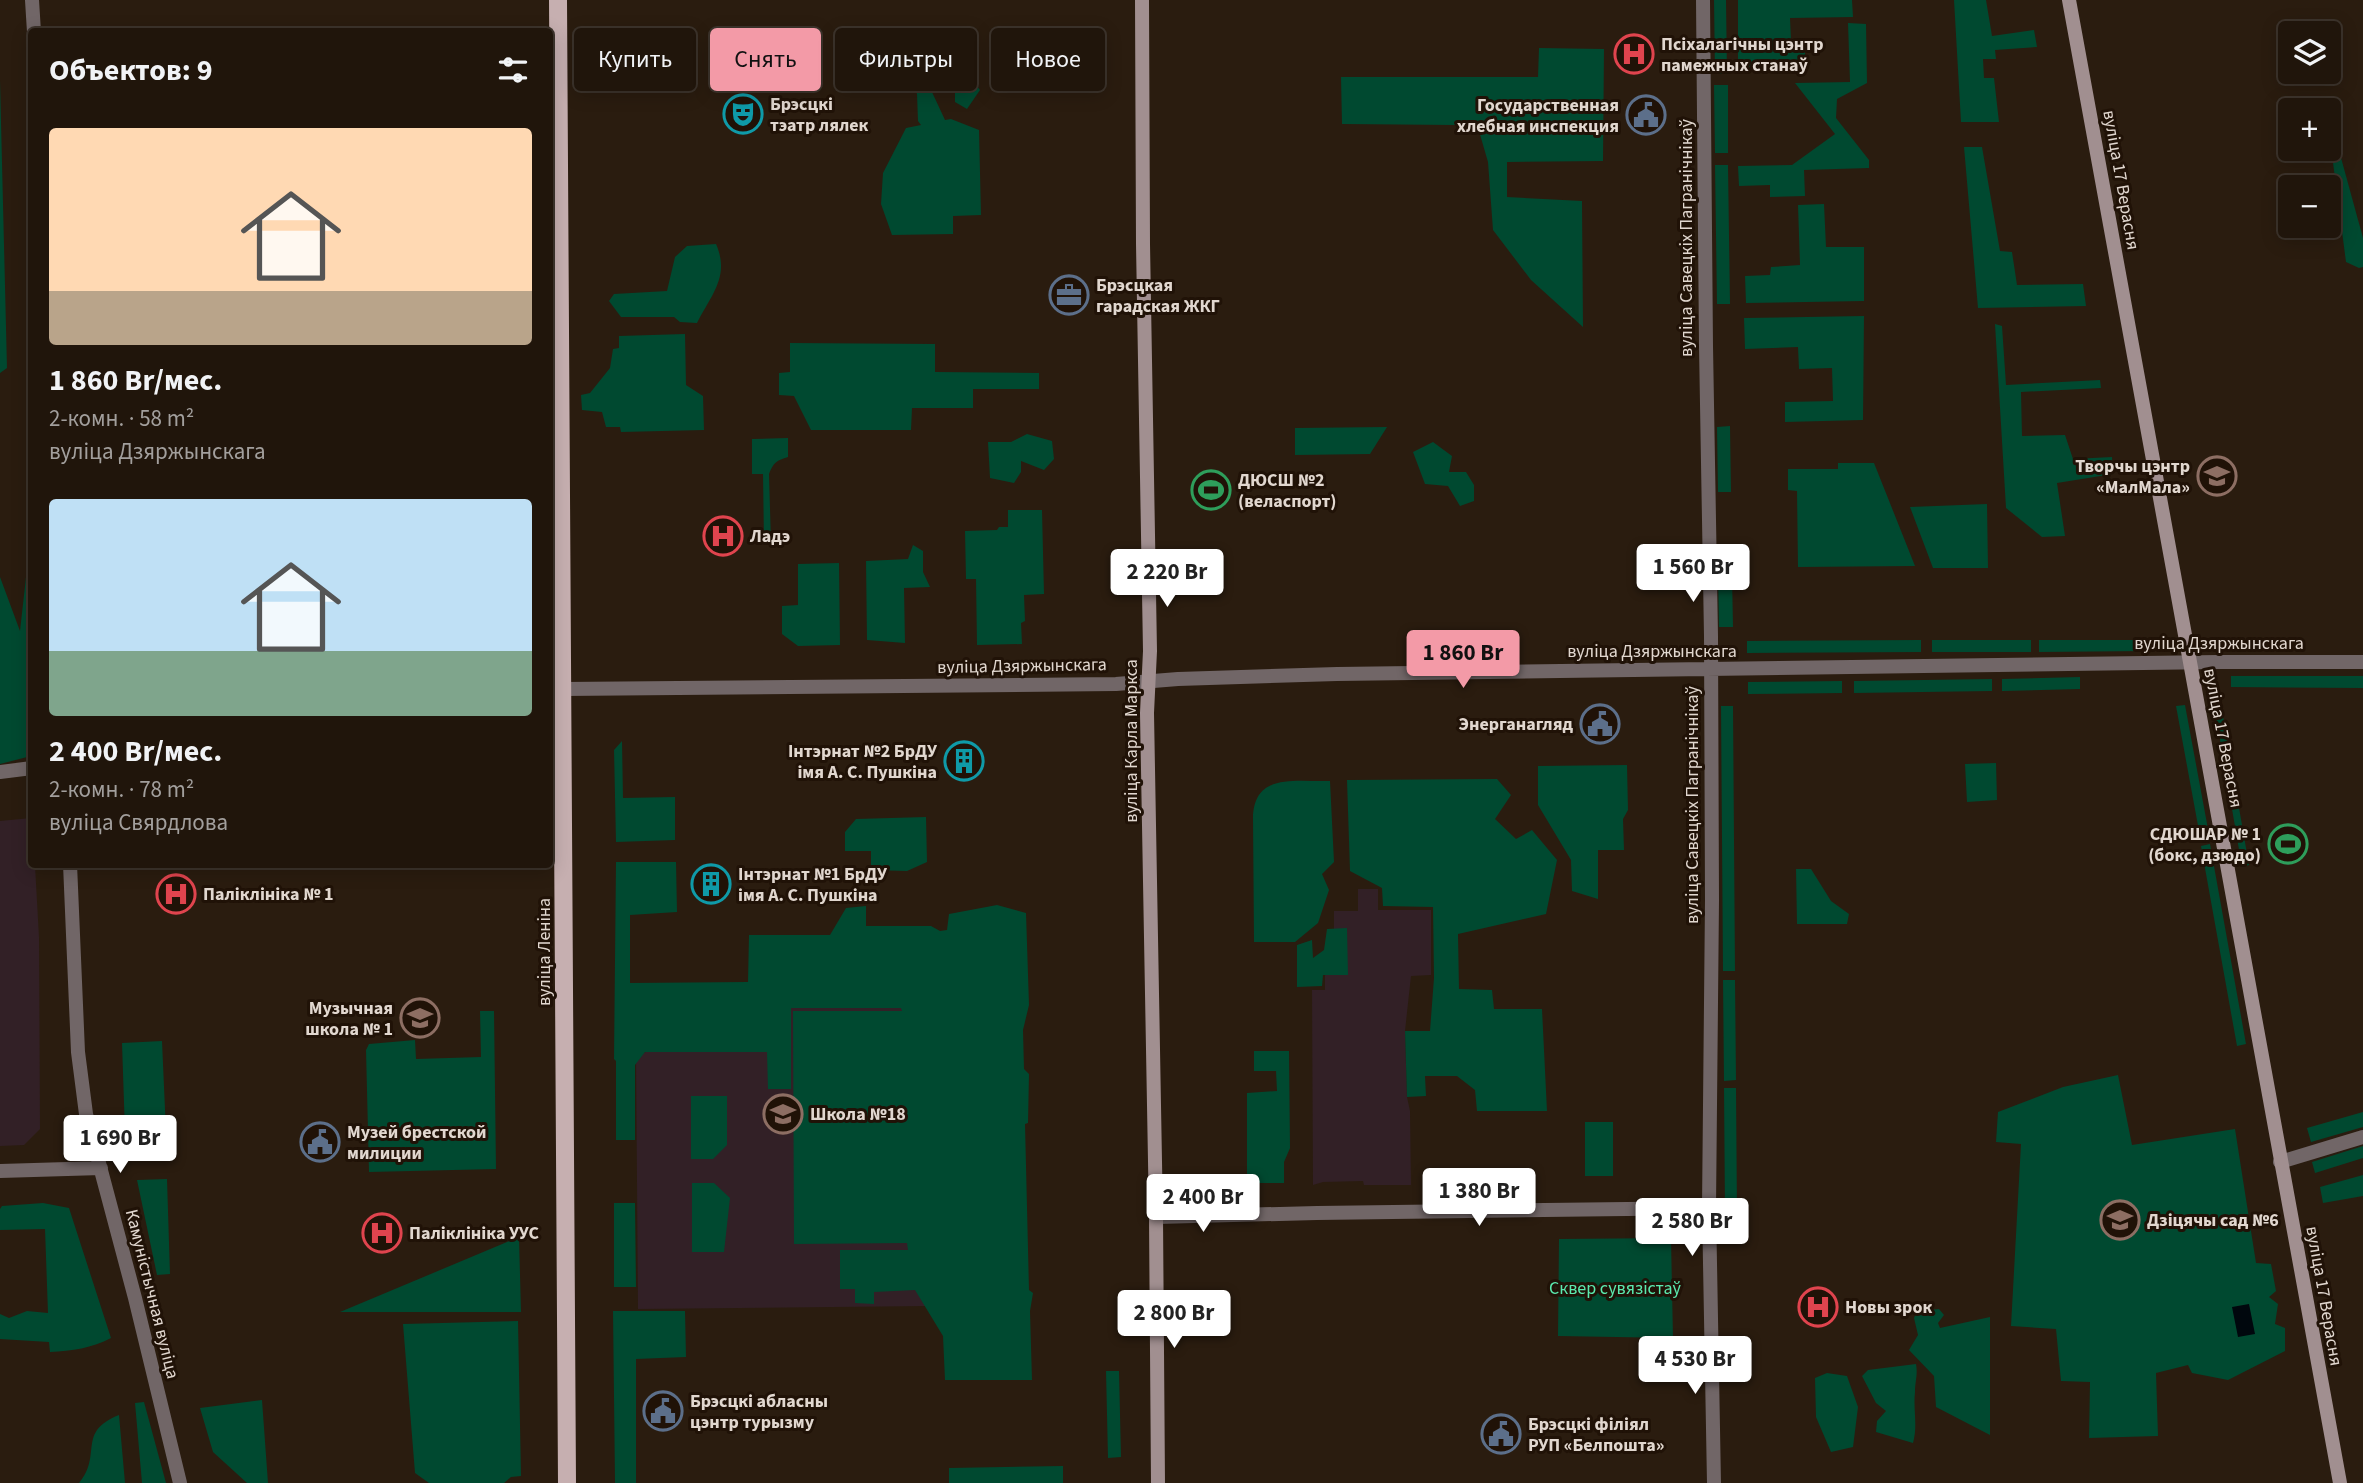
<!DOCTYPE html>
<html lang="ru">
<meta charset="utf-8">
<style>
body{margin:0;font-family:"Source Sans 3",sans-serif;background:#2d2219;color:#f1f3f6;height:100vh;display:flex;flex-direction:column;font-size:26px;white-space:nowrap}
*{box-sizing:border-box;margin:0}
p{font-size:23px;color:#a29f9d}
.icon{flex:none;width:38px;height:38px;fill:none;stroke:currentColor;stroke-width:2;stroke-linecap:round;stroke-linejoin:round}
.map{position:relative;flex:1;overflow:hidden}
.sheet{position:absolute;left:28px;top:28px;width:525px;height:840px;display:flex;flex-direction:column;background:#20150b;border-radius:7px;box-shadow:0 4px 18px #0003,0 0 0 2px #3d342c}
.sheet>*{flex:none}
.guide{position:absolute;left:574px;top:28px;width:665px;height:63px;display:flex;gap:14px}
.controls{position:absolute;left:2278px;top:21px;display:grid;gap:14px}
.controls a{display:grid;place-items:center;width:63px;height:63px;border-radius:7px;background:#20150b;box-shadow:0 4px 18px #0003,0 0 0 2px #3d342c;font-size:35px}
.price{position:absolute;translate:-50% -60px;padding:0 16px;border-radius:7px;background:#fff;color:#222;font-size:23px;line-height:46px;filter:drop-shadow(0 2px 4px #0008)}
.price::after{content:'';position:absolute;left:50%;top:42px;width:21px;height:16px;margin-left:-10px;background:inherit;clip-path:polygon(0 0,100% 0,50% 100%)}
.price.current{background:#f39aa7;color:#111}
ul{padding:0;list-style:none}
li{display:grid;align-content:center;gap:14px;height:371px;padding:0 21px}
li span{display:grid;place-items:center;height:217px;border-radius:7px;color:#555}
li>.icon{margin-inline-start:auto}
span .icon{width:126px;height:126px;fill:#fffc;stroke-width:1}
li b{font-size:30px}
h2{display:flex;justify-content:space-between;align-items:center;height:84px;padding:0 21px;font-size:30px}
.pill{padding:0 24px;border-radius:7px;background:#20150b;box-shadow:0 4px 18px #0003,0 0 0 2px #3d342c;font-size:24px;line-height:63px}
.pill.current{background:#f39aa7;color:#111}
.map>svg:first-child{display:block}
.education{fill:#322026}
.green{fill:#004930}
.water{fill:#00070d}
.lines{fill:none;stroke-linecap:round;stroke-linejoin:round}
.minor{stroke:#716667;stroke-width:14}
.secondary{stroke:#a18f90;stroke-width:14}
.primary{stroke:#c6afb0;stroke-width:18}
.labels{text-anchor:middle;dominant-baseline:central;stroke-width:6;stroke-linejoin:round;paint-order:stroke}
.poi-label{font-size:18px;font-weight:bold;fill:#e1d7cf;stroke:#201207;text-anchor:start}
.street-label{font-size:18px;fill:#e1d7cf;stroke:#201207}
.park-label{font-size:18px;fill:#5beaaf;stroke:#201207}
</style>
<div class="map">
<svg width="2363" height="1483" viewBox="0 0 2363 1483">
<rect width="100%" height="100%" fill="#2a1c0f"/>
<path class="education" d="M 31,818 L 32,864 L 35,865 L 39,937 L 40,1129 L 24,1145 L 0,1146 L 0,821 Z
M 1358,889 L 1378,889 L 1378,910 L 1431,910 L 1431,975 L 1411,976 L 1405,1031 L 1407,1097 L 1410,1111 L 1411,1185 L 1364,1185 L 1363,1181 L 1323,1182 L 1313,1185 L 1312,990 L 1325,990 L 1325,976 L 1334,928 L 1334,911 L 1358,911 Z
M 929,1006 L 929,1306 L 638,1309 L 636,1055 L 791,1008 Z"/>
<path class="green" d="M 1714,0 L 1726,0 L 1727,74 L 1715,74 Z
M 1738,0 L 1852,0 L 1853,17 L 1790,18 L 1791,40 L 1804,40 L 1806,65 L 1738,67 Z
M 1954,0 L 1986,0 L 1992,36 L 2034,30 L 2037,47 L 1995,50 L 1996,59 L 1983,59 L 1984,78 L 1994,78 L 1999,122 L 1961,122 Z
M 1848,23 L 1866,24 L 1867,83 L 1837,99 L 1836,118 L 1869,160 L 1869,168 L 1804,170 L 1805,196 L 1770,197 L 1770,185 L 1739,186 L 1738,166 L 1792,165 L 1835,134 L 1795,83 L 1850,82 Z
M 1539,48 L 1604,49 L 1603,161 L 1507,162 L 1507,197 L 1582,201 L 1583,327 L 1531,280 L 1493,230 L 1488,162 L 1479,131 L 1455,125 L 1342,124 L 1341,77 L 1538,77 Z
M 962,58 L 964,77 L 972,79 L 980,90 L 967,109 L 955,102 L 955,89 L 932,92 L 945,120 L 951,119 L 979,130 L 981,215 L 953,216 L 953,234 L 892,235 L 881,204 L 883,173 L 906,128 L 921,125 L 918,121 L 917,94 L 913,85 L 908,62 Z
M 0,80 L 7,368 L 0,373 Z
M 1714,85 L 1728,85 L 1728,153 L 1715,153 Z
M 1964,147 L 1982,147 L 2000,251 L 2012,252 L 2017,285 L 2083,284 L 2086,306 L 1978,308 Z
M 2340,154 L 2363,238 L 2363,267 L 2359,268 L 2346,262 L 2332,155 Z
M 1715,165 L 1728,165 L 1730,304 L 1717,304 Z
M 1824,204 L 1826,247 L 1864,247 L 1864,301 L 1746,303 L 1745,276 L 1770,275 L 1771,267 L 1800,265 L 1798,205 Z
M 716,244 C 730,276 712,294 697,323 L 680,322 L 674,317 L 621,317 L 609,301 L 614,294 L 667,291 L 675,257 L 687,246 Z
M 1864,316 L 1863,420 L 1785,422 L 1785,402 L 1833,401 L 1832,368 L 1799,369 L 1798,347 L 1745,349 L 1744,318 Z
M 1995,324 L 2002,326 L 2006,385 L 2100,380 L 2101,388 L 2021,392 L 2022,436 L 2065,435 L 2073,459 L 2112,457 L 2113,474 L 2057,483 L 2065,536 L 2042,537 L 2006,508 Z
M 685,334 L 686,385 L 703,396 L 704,430 L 621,432 L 620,427 L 606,427 L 602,412 L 582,410 L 581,395 L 590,393 L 610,368 L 613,349 L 619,348 L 619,336 Z
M 790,343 L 935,344 L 935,372 L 1039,373 L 1039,389 L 973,389 L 973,408 L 912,408 L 911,430 L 811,430 L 794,396 L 779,395 L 779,373 L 790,372 Z
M 1730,426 L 1731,492 L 1718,492 L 1717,427 Z
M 1387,427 L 1370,454 L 1295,455 L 1295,428 Z
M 1027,434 L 1052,441 L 1054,459 L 1044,470 L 1021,461 L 1021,472 L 1014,483 L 990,478 L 988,442 L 1011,442 Z
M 788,438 L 788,457 C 777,460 773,463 769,474 L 771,543 L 764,543 L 763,474 L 752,474 L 752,439 Z
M 1433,442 L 1452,456 L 1449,472 L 1466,472 L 1474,485 L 1474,501 L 1460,506 L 1448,486 L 1425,484 L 1413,452 Z
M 1838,463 L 1874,463 L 1915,566 L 1798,567 L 1797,491 L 1788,490 L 1788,469 L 1838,469 Z
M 1987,504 L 1988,568 L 1933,568 L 1910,507 Z
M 1008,510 L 1042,510 L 1044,594 L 1024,595 L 1025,621 L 1021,623 L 1022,644 L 977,645 L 976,579 L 966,579 L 965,531 L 997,530 L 999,527 L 1008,527 Z
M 913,545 L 923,551 L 923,572 L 930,587 L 904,588 L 905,643 L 867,640 L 866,561 L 908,559 Z
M 839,563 L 840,645 L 798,646 L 782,634 L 782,606 L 798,605 L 798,564 Z
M 27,568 L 32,569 L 31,756 L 0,764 L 0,577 L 20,631 Z
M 1718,574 L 1732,574 L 1733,627 L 1719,627 Z
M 1921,640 L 1921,652 L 1747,653 L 1747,641 Z
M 1932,640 L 2031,640 L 2031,652 L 1932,652 Z
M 2039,640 L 2148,640 L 2148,651 L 2039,652 Z
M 2231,676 L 2363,676 L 2363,688 L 2231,687 Z
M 2080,677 L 2080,689 L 2002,691 L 2002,679 Z
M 1992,679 L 1992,691 L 1854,693 L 1854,681 Z
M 1842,681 L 1842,693 L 1748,694 L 1748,682 Z
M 2213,699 L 2220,699 L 2249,865 L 2242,867 Z
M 2185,705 L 2208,829 L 2199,831 L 2176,706 Z
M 1721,706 L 1733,706 L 1735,971 L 1723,971 Z
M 622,741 L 623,798 L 675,797 L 675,840 L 616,842 L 614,750 Z
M 1996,763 L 1997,800 L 1967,802 L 1965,764 Z
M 1627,765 L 1628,810 L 1623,819 L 1624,850 L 1598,850 L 1598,899 L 1572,891 L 1571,860 L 1538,805 L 1538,766 Z
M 1497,779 L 1511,795 L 1495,819 L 1516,839 L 1532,830 L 1557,860 L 1546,914 L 1458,934 L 1459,989 L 1492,990 L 1494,1009 L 1542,1009 L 1547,1111 L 1477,1111 L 1475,1090 L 1457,1076 L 1425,1076 L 1426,1096 L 1407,1097 L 1405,1031 L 1430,1031 L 1434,978 L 1433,907 L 1383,906 L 1382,888 L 1350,871 L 1347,780 Z
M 1330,781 L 1334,862 L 1322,874 L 1329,890 L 1318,923 L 1295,942 L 1254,942 L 1253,818 C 1254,772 1296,782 1330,781 Z
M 926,817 L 927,862 L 907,871 L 871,870 L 871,851 L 845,851 L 845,832 L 856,819 Z
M 2210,844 L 2246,1044 L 2237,1046 L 2201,846 Z
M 616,862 L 676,862 L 677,912 L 630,915 L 630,983 L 748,982 L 749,935 L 830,935 L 846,908 L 866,906 L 866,926 L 931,926 L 940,931 L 947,930 L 949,914 L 997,905 L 1026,913 L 1029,1005 L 1023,1030 L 1024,1069 L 1029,1074 L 1028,1123 L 1025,1124 L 1029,1290 L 1033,1293 L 1030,1311 L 1032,1380 L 945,1380 L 943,1336 L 915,1290 L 874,1292 L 874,1304 L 855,1303 L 855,1289 L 840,1289 L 840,1250 L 908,1250 L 907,1243 L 794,1244 L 793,1011 L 902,1011 L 901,1008 L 791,1008 L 791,1089 L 768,1089 L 767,1052 L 645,1052 L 635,1065 L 635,1140 L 616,1140 L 616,1061 L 614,1059 Z
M 1796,869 L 1811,869 L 1831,901 L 1849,914 L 1847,924 L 1797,924 Z
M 1347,928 L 1348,975 L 1323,975 L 1322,986 L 1297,987 L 1297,945 L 1312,940 L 1313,958 L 1324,950 L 1327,929 Z
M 1723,980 L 1735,980 L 1736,1080 L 1724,1081 Z
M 480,1011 L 494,1011 L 496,1169 L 369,1172 L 366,1050 L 369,1044 L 415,1040 L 416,1059 L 481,1057 Z
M 162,1041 L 166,1132 L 125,1133 L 122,1043 Z
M 1254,1051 L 1289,1051 L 1290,1148 L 1284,1162 L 1284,1183 L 1247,1183 L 1247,1093 L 1277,1091 L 1276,1071 L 1254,1071 Z
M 2118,1075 L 2132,1145 L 2235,1129 L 2256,1263 L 2271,1264 L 2276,1291 L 2269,1297 L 2278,1304 L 2275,1324 L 2285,1328 L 2285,1351 L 2228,1380 L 2192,1373 L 2188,1365 L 2156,1373 L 2158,1436 L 2089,1438 L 2090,1382 L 2061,1381 L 2056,1329 L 2011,1326 L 2021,1144 L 1996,1142 L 1998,1112 L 2063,1087 Z
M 1724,1088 L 1736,1088 L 1737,1214 L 1725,1214 Z
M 727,1096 L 727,1145 L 713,1159 L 691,1159 L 691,1096 Z
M 2363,1112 L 2363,1127 L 2311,1142 L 2307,1128 Z
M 1585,1122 L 1613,1122 L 1613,1176 L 1585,1176 Z
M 2363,1146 L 2363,1158 L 2315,1173 L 2312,1162 Z
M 2363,1175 L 2363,1196 L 2323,1203 L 2320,1187 Z
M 167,1179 L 170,1274 L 157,1275 L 137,1180 Z
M 692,1183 L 714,1183 L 730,1198 L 724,1252 L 692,1252 Z
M 43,1203 L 69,1208 L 111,1338 C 92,1348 72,1351 50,1352 L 49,1342 L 0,1339 L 0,1314 L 9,1318 L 27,1311 L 48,1313 L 45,1229 L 0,1230 L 0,1209 L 2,1206 Z
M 614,1203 L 635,1203 L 636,1287 L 614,1287 Z
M 519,1237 L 521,1312 L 340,1312 Z
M 1671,1238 L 1673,1338 L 1558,1336 L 1559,1239 Z
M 1939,1309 L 1944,1315 L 1938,1323 L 1940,1328 L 1990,1317 L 1990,1435 L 1936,1407 L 1934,1376 L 1909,1350 L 1918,1335 L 1914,1318 L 1917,1311 Z
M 613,1311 L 685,1311 L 686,1357 L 636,1359 L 636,1483 L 615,1483 Z
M 518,1321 L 521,1476 L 511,1477 L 504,1483 L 429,1483 L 415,1473 L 403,1324 Z
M 1916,1364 C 1918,1375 1915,1381 1915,1392 C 1913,1410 1918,1425 1913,1443 L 1876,1432 L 1877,1421 L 1886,1411 L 1876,1403 L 1862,1376 L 1868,1370 Z
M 1106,1371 L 1119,1371 L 1121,1457 L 1108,1458 Z
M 1827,1373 L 1847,1376 L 1858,1407 L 1853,1447 L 1831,1452 L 1816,1417 L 1815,1378 Z
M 262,1400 L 268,1483 L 247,1483 L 213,1452 L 200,1408 Z
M 144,1402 L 166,1483 L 142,1483 L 135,1403 Z
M 119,1415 L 125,1483 L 79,1483 C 103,1455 76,1432 119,1415 Z
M 1063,1466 L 1063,1483 L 949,1483 L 949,1468 Z"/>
<path class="water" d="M 2249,1304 L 2255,1334 L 2238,1337 L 2232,1307 Z"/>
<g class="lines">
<path class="minor" d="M 32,0 L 34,32
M 1703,0 L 1706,346 L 1711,636 L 1712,900 L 1709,1208 L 1714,1483
M 563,689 L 1116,684 L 1178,679 L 1337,674 L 2218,662 L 2363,662
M 550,761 L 564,761
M 0,772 L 32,768
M 70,864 L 78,1052 L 86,1114 L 135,1298 L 180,1483
M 2280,1162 L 2363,1137
M 0,1171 L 101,1168
M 1156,1217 L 1317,1213 L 1709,1208"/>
<path class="secondary" d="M 1142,0 L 1143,244 L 1150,651 L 1147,713 L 1156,1217 L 1158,1483
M 2069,0 L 2340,1483"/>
<path class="primary" d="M 558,0 L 567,1483"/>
</g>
<defs>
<g id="hospital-ring" transform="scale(2.0125)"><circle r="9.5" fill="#201207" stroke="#e0444e" stroke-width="1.5"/><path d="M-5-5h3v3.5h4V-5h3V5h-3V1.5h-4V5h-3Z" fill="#e0444e"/></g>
<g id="theatre-ring" transform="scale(2.0125)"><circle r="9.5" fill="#201207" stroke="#0f9aa8" stroke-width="1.5"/><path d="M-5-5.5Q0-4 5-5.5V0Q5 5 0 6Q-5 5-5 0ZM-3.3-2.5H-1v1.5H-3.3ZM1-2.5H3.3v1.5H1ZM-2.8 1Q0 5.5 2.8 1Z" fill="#0f9aa8"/></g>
<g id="civic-ring" transform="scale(2.0125)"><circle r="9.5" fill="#201207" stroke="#5c6f8a" stroke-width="1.5"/><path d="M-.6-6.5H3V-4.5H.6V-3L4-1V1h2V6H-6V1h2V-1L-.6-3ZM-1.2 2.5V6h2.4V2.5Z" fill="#5c6f8a"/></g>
<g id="office-ring" transform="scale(2.0125)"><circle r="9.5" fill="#201207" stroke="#5c6f8a" stroke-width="1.5"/><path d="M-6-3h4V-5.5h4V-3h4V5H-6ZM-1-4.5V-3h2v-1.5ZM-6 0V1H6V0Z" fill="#5c6f8a"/></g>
<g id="school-ring" transform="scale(2.0125)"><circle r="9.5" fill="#201207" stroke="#8d6e63" stroke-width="1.5"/><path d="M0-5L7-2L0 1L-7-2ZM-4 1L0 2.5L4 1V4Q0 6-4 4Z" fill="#8d6e63"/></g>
<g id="stadium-ring" transform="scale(2.0125)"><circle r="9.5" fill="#201207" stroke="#2e9e5b" stroke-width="1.5"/><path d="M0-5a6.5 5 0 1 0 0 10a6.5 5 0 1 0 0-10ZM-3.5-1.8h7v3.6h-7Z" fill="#2e9e5b"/></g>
<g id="building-ring" transform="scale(2.0125)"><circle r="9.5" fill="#201207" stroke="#0f9aa8" stroke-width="1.5"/><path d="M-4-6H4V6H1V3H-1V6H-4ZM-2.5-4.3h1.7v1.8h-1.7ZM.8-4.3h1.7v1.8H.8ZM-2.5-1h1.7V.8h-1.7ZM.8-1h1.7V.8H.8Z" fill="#0f9aa8"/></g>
</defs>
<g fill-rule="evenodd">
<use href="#hospital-ring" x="1634" y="54"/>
<use href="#theatre-ring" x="743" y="114"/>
<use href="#civic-ring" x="1646" y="115"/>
<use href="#office-ring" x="1069" y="295"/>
<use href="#school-ring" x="2217" y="476"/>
<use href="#stadium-ring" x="1211" y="490"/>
<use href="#hospital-ring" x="723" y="536"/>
<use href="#civic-ring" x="1600" y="724"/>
<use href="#building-ring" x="964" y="761"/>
<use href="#stadium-ring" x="2288" y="844"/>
<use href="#building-ring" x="711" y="884"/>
<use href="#hospital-ring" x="176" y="894"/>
<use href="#school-ring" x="420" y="1018"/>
<use href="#school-ring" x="783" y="1114"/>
<use href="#civic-ring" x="320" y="1142"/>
<use href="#school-ring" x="2120" y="1220"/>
<use href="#hospital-ring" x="382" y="1233"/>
<use href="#hospital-ring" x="1818" y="1307"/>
<use href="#civic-ring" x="663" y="1411"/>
<use href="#civic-ring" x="1501" y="1434"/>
</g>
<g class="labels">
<g class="poi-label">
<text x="1661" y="44">Псіхалагічны цэнтр<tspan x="1661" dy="21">памежных станаў</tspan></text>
<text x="770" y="104">Брэсцкі<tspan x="770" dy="21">тэатр лялек</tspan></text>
<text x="1619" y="105" text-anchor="end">Государственная<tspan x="1619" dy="21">хлебная инспекция</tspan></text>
<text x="1096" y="285">Брэсцкая<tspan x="1096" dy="21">гарадская ЖКГ</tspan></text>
<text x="2190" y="466" text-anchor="end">Творчы цэнтр<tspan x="2190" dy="21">«МалМала»</tspan></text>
<text x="1238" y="480">ДЮСШ №2<tspan x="1238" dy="21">(веласпорт)</tspan></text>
<text x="750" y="536">Ладэ</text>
<text x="1573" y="724" text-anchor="end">Энерганагляд</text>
<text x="937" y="751" text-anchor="end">Інтэрнат №2 БрДУ<tspan x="937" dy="21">імя А. С. Пушкіна</tspan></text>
<text x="2261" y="834" text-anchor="end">СДЮШАР № 1<tspan x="2261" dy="21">(бокс, дзюдо)</tspan></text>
<text x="738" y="874">Інтэрнат №1 БрДУ<tspan x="738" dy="21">імя А. С. Пушкіна</tspan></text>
<text x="203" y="894">Паліклініка № 1</text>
<text x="393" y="1008" text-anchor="end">Музычная<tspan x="393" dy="21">школа № 1</tspan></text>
<text x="810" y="1114">Школа №18</text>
<text x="347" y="1132">Музей брестской<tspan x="347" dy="21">милиции</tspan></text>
<text x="2147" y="1220">Дзіцячы сад №6</text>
<text x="409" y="1233">Паліклініка УУС</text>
<text x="1845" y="1307">Новы зрок</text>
<text x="690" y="1401">Брэсцкі абласны<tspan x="690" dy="21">цэнтр турызму</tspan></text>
<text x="1528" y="1424">Брэсцкі філіял<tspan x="1528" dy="21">РУП «Белпошта»</tspan></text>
</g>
<g class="street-label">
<text transform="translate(2121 180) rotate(80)">вуліца 17 Верасня</text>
<text transform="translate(1686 238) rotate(-90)">вуліца Савецкіх Пагранічнікаў</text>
<text x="2219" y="643">вуліца Дзяржынскага</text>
<text x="1652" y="651">вуліца Дзяржынскага</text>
<text transform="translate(1022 666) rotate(-1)">вуліца Дзяржынскага</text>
<text transform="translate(2223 738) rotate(79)">вуліца 17 Верасня</text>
<text transform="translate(1131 741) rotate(-90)">вуліца Карла Маркса</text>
<text transform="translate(1692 805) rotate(-90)">вуліца Савецкіх Пагранічнікаў</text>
<text transform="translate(544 952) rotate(-90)">вуліца Леніна</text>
<text transform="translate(152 1294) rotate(76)">Камуністычная вуліца</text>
<text transform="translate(2324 1296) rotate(80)">вуліца 17 Верасня</text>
</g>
<g class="park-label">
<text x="1615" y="1288">Сквер сувязістаў</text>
</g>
</g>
</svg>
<div class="controls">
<a><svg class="icon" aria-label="layers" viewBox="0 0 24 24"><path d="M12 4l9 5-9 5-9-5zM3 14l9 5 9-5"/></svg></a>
<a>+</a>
<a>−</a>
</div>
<b class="price" style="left:1693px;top:604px">1 560 Br</b>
<b class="price" style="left:1167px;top:609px">2 220 Br</b>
<b class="price current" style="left:1463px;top:690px">1 860 Br</b>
<b class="price" style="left:120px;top:1175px">1 690 Br</b>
<b class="price" style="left:1479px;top:1228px">1 380 Br</b>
<b class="price" style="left:1203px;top:1234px">2 400 Br</b>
<b class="price" style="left:1692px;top:1258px">2 580 Br</b>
<b class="price" style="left:1174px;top:1350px">2 800 Br</b>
<b class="price" style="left:1695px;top:1396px">4 530 Br</b>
<div class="guide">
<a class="pill">Купить</a>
<a class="pill current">Снять</a>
<a class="pill">Фильтры</a>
<a class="pill">Новое</a>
</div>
<section class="sheet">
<h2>Объектов: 9<svg class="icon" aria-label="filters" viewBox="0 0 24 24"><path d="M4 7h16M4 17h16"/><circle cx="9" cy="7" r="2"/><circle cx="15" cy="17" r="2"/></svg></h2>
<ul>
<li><span style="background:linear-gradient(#ffd9b3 75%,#b9a48a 0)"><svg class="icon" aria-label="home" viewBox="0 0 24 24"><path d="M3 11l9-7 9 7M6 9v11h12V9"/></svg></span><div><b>1 860 Br/мес.</b><p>2-комн. · 58 m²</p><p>вуліца Дзяржынскага</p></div></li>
<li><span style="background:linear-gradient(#bfe0f5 70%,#7fa58c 0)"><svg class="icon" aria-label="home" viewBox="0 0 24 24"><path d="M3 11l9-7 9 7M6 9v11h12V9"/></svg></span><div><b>2 400 Br/мес.</b><p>2-комн. · 78 m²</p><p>вуліца Свярдлова</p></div></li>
</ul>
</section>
</div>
